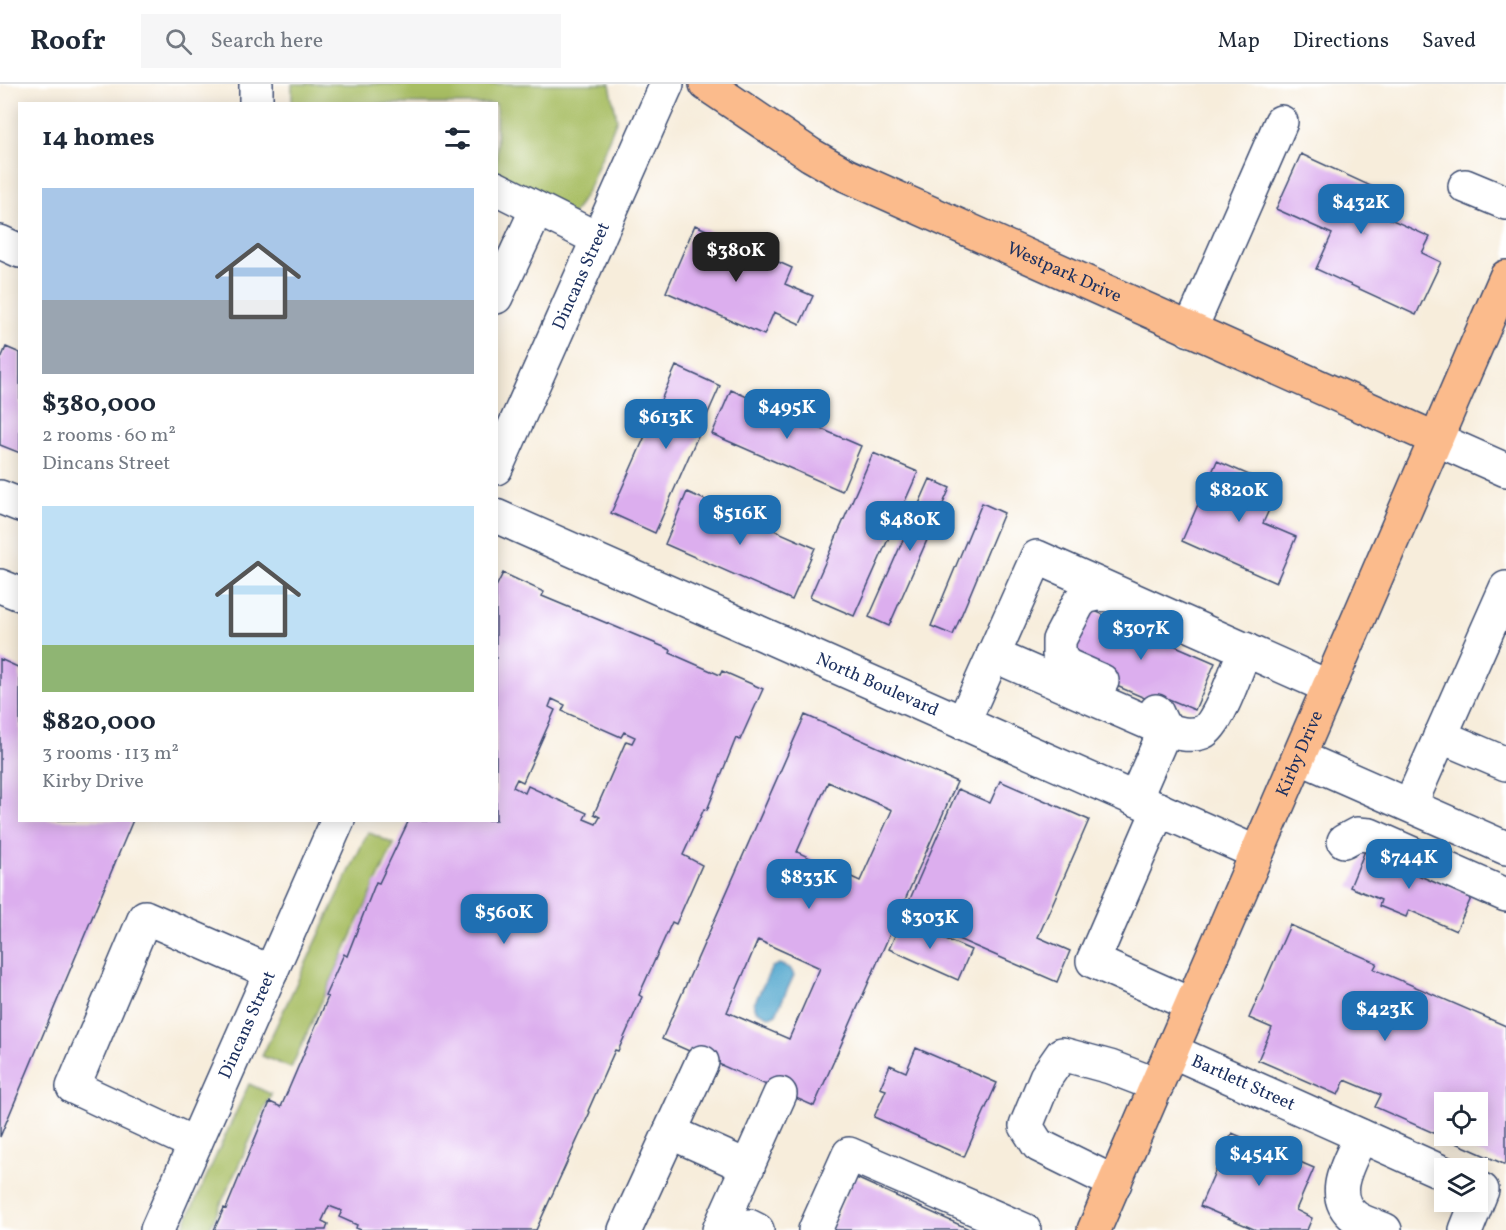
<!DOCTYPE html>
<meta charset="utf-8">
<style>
body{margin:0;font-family:Vollkorn,serif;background:#f6f6f7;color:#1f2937;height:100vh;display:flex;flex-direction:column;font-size:22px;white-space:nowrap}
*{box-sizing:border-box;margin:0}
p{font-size:20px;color:#747a83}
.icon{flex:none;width:33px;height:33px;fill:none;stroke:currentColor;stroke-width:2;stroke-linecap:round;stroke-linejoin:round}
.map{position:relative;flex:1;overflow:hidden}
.drawer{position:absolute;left:18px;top:18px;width:480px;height:720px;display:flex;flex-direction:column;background:#fff;border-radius:0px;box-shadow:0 3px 15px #0003}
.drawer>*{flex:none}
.controls{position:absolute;left:1434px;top:1008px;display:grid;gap:12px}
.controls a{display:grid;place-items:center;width:54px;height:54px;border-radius:0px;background:#fff;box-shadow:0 3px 15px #0003;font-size:30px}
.price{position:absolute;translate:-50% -51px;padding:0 14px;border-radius:12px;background:#1f6fb2;color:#fff;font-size:20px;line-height:39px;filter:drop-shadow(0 2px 3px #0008)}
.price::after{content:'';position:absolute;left:50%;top:36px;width:18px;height:14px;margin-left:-9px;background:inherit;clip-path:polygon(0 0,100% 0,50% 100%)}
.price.active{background:#222;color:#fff}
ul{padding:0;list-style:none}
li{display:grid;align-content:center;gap:12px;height:318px;padding:0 24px}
li span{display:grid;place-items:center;height:186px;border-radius:0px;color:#555}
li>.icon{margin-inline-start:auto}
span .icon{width:108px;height:108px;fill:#fffc;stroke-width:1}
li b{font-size:26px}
h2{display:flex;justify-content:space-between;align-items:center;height:72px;padding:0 24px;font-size:26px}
header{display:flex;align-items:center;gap:36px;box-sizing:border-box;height:84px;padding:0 30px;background:#fff;border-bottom:2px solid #e0e1e3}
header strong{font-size:28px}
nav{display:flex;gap:33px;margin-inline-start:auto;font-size:21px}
.search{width:420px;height:54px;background:#f6f6f7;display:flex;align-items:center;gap:15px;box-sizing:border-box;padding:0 21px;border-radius:0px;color:#747a83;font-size:22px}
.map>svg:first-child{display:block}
.green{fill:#a8be63;stroke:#627660;stroke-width:1.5}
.water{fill:#52a7ce;stroke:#366b96;stroke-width:1.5}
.building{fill:#dcaeee;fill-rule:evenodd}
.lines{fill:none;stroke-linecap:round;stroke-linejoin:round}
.minor-casing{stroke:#3c4c71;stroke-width:36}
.major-casing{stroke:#3c4c71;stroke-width:36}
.minor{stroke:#fff;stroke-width:33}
.major{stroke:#fbbb8c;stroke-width:33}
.labels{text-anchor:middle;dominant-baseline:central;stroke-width:4.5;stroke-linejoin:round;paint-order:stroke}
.street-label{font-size:18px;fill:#1b2f5e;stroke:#fff}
</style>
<header>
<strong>Roofr</strong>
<div class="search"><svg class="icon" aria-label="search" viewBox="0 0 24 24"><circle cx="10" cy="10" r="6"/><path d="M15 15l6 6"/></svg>Search here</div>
<nav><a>Map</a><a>Directions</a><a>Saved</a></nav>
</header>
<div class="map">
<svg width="1506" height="1146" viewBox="0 0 1506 1146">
<rect width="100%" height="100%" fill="#fff"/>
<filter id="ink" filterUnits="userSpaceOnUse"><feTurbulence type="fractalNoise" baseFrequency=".0167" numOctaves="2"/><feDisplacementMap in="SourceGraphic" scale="12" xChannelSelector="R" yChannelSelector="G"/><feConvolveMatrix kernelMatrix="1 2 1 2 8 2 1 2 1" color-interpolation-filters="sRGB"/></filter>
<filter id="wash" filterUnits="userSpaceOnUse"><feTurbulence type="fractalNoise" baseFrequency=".008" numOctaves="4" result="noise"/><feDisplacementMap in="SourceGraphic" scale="24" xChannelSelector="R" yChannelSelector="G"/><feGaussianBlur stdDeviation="1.35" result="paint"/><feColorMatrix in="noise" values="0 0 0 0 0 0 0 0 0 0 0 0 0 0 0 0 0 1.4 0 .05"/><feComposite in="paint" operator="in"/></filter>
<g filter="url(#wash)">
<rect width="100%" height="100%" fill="#f7eddb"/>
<path class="green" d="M 292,0 L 610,0 L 617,35 L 589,104 L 571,134 L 497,97 L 496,20 L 292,20 Z
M 368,748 L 394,760 L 291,984 L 262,972 Z
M 249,1000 L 271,1010 L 209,1146 L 182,1146 Z"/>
<path class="water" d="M 779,880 L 790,884 L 794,891 L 776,930 L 770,933 L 756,926 L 754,920 L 772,883 Z"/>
<g id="blocks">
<path class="building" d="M 1301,70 L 1397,114 L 1388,134 L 1430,153 L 1422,169 L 1441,178 L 1416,231 L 1316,185 L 1332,150 L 1276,125 Z
M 695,141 L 792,184 L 785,200 L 813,212 L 800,240 L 774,228 L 764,251 L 666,208 Z
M 6,263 L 20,269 L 20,369 L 0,361 L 0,277 Z
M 676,282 L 720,302 L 655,449 L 611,429 Z
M 731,306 L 861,362 L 842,407 L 712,350 Z
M 873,369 L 918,388 L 854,532 L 810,513 Z
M 1217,377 L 1279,404 L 1263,439 L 1296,453 L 1276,499 L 1182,457 Z
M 930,395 L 950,404 L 889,542 L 869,533 Z
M 687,408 L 815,464 L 792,516 L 665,460 Z
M 982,419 L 1004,429 L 953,551 L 931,542 Z
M 503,489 L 544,508 L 542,512 L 671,566 L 670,569 L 720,591 L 722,587 L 763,605 L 740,656 L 736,654 L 707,726 L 704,725 L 683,771 L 702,781 L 676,840 L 672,838 L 639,911 L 642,913 L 618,967 L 615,966 L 588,1027 L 590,1028 L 536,1146 L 361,1146 L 356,1144 L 357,1141 L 339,1133 L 342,1127 L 329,1122 L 322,1137 L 328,1140 L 326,1146 L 214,1146 L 224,1124 L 226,1125 L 270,1018 L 281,1023 L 328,913 L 325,912 L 344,870 L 347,872 L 376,798 L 379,799 L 409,736 L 496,736 L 496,503 ZM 552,615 L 565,621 L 562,627 L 621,653 L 624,648 L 635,653 L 632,659 L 626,657 L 594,730 L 600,733 L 596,740 L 584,735 L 587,729 L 528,702 L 525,709 L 513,703 L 517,695 L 523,698 L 555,626 L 549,623 Z
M 1090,525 L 1215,579 L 1195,626 L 1157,610 L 1154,618 L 1112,600 L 1070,570 Z
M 0,575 L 20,584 L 20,736 L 133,736 L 0,1053 Z
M 805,631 L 957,698 L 814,1022 L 662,955 ZM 828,698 L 892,726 L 860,797 L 797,768 ZM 758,856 L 820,884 L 789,955 L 727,928 Z
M 1000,697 L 1089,736 L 1038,853 L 1070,867 L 1057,898 L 903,831 L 958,705 L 990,719 Z
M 1367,762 L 1472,812 L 1456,847 L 1409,826 L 1406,833 L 1379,822 L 1381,816 L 1350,803 Z
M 902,836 L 971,866 L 958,896 L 889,865 Z
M 1290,841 L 1377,879 L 1374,885 L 1506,942 L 1506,1081 L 1375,1023 L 1381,1011 L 1345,996 L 1338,1011 L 1258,976 L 1272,944 L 1249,934 ZM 1444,1018 L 1478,1018 L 1478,1052 L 1444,1052 Z
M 916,964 L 997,999 L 964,1073 L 874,1033 L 886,1006 L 880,1004 L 890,981 L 906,988 Z
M 1232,1049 L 1314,1084 L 1296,1126 L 1312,1134 L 1307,1146 L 1256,1146 L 1200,1122 Z
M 854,1093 L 971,1146 L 831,1146 Z"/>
</g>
</g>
<g filter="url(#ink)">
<use href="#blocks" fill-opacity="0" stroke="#3c4c71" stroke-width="1.5"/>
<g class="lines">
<g class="minor-casing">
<g id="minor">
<path d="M 256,20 L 256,0"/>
<path d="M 1465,102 L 1506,119"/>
<path d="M 496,104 L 598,155"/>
<path d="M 0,158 L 20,167"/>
<path d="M 496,213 L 537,125"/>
<path d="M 1190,246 L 1281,38"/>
<path d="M 1436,355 L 1506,386"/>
<path id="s1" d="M 496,384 L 667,0"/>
<path d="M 0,413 L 20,421"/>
<path id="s2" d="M 496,432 L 1257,769"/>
<path d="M 0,502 L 20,510"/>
<path d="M 993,571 L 1165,646 C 1178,649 1190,653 1203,648 C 1218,642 1238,582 1245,565"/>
<path d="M 1102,597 L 1066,581 L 1059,571 L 1059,556 L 1078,520 L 1085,513 L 1098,510 L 1123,512"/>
<path d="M 963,639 L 1037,473 L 1329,603"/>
<path d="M 1440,652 L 1506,680"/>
<path d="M 1299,673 L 1506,764"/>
<path d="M 1135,715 L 1165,646 L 1156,627"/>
<path d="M 1410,721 L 1506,504"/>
<path d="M 1159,725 L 1093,877 L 1192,921"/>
<path d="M 1344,757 L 1357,750 L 1370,751 L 1506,811"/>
<path id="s3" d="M 1172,967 L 1444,1089"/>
<path d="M 670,1048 L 748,1083"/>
<path d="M 1361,1052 C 1351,1076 1326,1111 1355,1133 C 1363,1139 1376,1142 1385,1146"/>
<path d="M 195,1060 L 73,1003 L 145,833 L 271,888"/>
<path d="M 1115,1099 L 1038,1061 L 1026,1042 L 1046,993 L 1062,970 L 1110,983 L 1157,1001"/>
<path id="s4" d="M 157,1146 L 338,736"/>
<path d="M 625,1146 L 702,978"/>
<path d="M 719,1146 L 780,1010"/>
<path d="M 747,1146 L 749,1142 L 757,1146"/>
<path d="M 815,1146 L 849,1070 L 1024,1146"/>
<path d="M 1466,1146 L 1482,1106"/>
</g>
</g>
<g class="major-casing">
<g id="major">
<path id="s5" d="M 706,0 L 811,71 L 846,91 L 1436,355"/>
<path id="s6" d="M 1094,1146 L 1506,193"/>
</g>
</g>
<use href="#minor" class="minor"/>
<use href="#major" class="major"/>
</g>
</g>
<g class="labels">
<g class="street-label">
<text stroke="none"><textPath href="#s5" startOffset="406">Westpark Drive</textPath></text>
<text stroke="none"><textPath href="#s1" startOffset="210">Dincans Street</textPath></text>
<text stroke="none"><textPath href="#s2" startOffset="417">North Boulevard</textPath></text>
<text stroke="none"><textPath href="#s6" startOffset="519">Kirby Drive</textPath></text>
<text stroke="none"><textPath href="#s4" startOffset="224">Dincans Street</textPath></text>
<text stroke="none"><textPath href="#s3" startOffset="78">Bartlett Street</textPath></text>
</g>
</g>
</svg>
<div class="controls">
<a><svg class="icon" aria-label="locate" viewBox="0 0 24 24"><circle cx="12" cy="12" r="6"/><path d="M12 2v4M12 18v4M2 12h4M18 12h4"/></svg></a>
<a><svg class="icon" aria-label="layers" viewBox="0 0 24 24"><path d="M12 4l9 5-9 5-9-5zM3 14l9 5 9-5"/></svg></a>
</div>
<b class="price" style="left:1361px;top:151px">$432K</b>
<b class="price active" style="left:736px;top:199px">$380K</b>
<b class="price" style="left:787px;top:356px">$495K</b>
<b class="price" style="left:666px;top:366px">$613K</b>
<b class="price" style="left:1239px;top:439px">$820K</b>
<b class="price" style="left:740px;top:462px">$516K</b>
<b class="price" style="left:910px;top:468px">$480K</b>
<b class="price" style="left:1141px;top:577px">$307K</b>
<b class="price" style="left:1409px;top:806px">$744K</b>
<b class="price" style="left:809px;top:826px">$833K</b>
<b class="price" style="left:504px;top:861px">$560K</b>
<b class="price" style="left:930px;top:866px">$303K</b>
<b class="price" style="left:1385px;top:958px">$423K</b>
<b class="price" style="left:1259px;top:1103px">$454K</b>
<section class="drawer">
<h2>14 homes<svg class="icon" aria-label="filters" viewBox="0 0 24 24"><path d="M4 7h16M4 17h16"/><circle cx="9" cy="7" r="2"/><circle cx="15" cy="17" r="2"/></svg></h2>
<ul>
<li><span style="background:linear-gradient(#a9c7e8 60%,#9aa5b1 0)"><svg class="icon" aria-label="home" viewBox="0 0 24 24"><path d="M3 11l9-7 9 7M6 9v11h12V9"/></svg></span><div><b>$380,000</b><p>2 rooms · 60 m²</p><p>Dincans Street</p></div></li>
<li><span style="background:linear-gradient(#bfe0f5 75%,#8fb573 0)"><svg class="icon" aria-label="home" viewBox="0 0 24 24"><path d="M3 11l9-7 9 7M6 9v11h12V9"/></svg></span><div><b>$820,000</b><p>3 rooms · 113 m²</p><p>Kirby Drive</p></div></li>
</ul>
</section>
</div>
